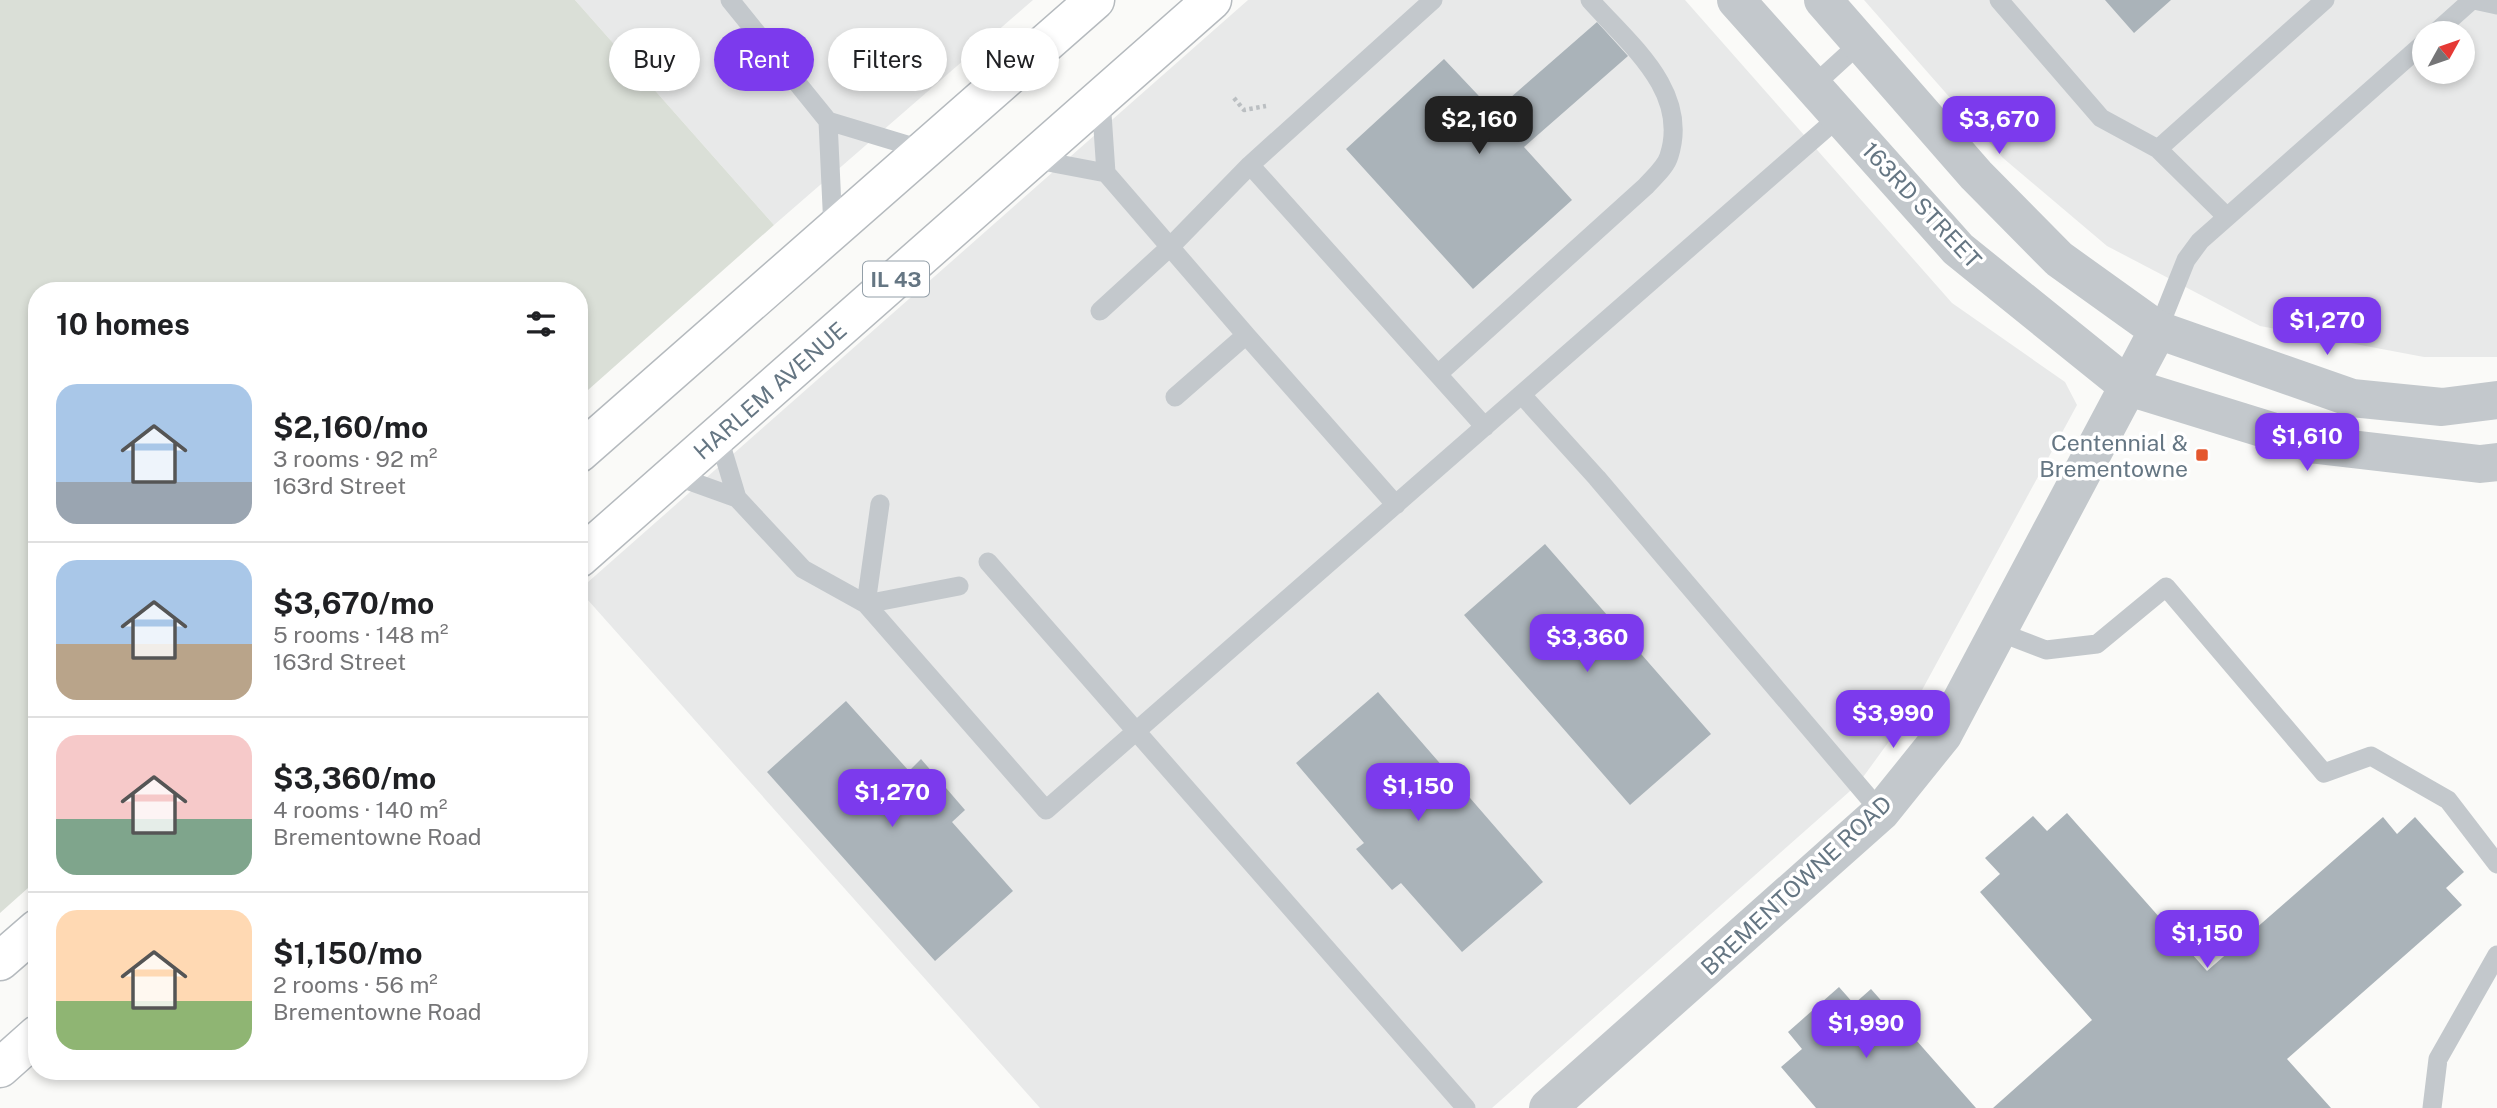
<!DOCTYPE html>
<meta charset="utf-8">
<style>
body{margin:0;font-family:"Public Sans",sans-serif;background:#f2f2f2;color:#202124;height:100vh;display:flex;flex-direction:column;font-size:26px;white-space:nowrap}
*{box-sizing:border-box;margin:0}
p{font-size:23px;color:#757577}
.icon{flex:none;width:38px;height:38px;fill:none;stroke:currentColor;stroke-width:2;stroke-linecap:round;stroke-linejoin:round}
.map{position:relative;flex:1;overflow:hidden}
.panel{position:absolute;left:28px;top:282px;width:560px;height:798px;display:flex;flex-direction:column;background:#fff;border-radius:28px;box-shadow:0 4px 10px #0003}
.panel>*{flex:none}
.top-card{position:absolute;left:609px;top:28px;width:665px;height:63px;display:flex;gap:14px}
.needle{width:46px;rotate:50deg}
.fabs{position:absolute;left:2412px;top:21px;display:grid;gap:14px}
.fabs a{display:grid;place-items:center;width:63px;height:63px;border-radius:50%;background:#fff;box-shadow:0 4px 10px #0003;font-size:35px}
.price{position:absolute;translate:-50% -60px;padding:0 16px;border-radius:14px;background:#7c3aed;color:#fff;font-size:23px;line-height:46px;filter:drop-shadow(0 2px 4px #0008)}
.price::after{content:'';position:absolute;left:50%;top:42px;width:21px;height:16px;margin-left:-10px;background:inherit;clip-path:polygon(0 0,100% 0,50% 100%)}
.price.selected{background:#222;color:#fff}
ul{padding:0;list-style:none}
li{display:flex;align-items:center;gap:21px;height:175px;padding:0 28px}
li+li{border-top:2px solid #e0e0e0}
li span{display:grid;place-items:center;flex:none;width:196px;height:140px;border-radius:21px;color:#555}
li>.icon{margin-inline-start:auto}
span .icon{width:84px;height:84px;fill:#fffc;stroke-width:1}
li b{font-size:30px}
h2{display:flex;justify-content:space-between;align-items:center;height:84px;padding:0 28px;font-size:30px}
.pill{padding:0 24px;border-radius:32px;background:#fff;box-shadow:0 4px 10px #0003;font-size:24px;line-height:63px}
.pill.selected{background:#7c3aed;color:#fff}
.map>svg:first-child{display:block}
.built{fill:#e8e9e9;fill-rule:evenodd}
.green{fill:#dadfd7}
.building{fill:#aab3b9}
.lines{fill:none;stroke-linecap:round;stroke-linejoin:round}
.primary-casing{stroke:#b5babe;stroke-width:41}
.path{stroke:#bbbfc2;stroke-width:4.5;stroke-dasharray:3.5 3.5;stroke-linecap:butt}
.service{stroke:#c3c8cc;stroke-width:19}
.minor{stroke:#c3c8cc;stroke-width:38}
.primary{stroke:#fff;stroke-width:38}
.poi-dot{fill:#e4572e;stroke:#fff;stroke-width:2.5}
.labels{text-anchor:middle;dominant-baseline:central;stroke-width:7;stroke-linejoin:round;paint-order:stroke}
.shield{fill:#fff;stroke:#939fa8;stroke-width:2}
.shield-label{font-size:21px;font-weight:bold;fill:#657683}
.street-label{font-size:23px;fill:#657683;stroke:#fff}
.poi-label{font-size:23px;fill:#657683;stroke:#fff;text-anchor:end}
</style>
<div class="map">
<svg width="2497" height="1108" viewBox="0 0 2497 1108">
<rect width="100%" height="100%" fill="#fafaf8"/>
<path class="built" d="M 575,0 L 1033,0 L 774,225 Z
M 1248,0 L 1685,0 L 1952,303 L 2065,382 L 2077,405 L 1909,714 L 1858,784 L 1492,1108 L 1040,1108 L 579,590 Z
M 1864,0 L 2497,0 L 2497,357 L 2424,357 L 2260,326 L 2107,246 L 2003,158 ZM 2424,33 L 2462,33 L 2462,72 L 2424,72 Z"/>
<path class="green" d="M 0,0 L 575,0 L 774,225 L 579,398 L 579,290 L 37,290 L 37,880 L 0,913 Z"/>
<path class="building" d="M 2105,0 L 2171,0 L 2134,33 Z
M 1597,22 L 1628,56 L 1524,147 L 1572,200 L 1473,289 L 1346,149 L 1444,59 L 1494,112 Z
M 1545,544 L 1711,734 L 1630,805 L 1464,615 Z
M 1378,692 L 1543,882 L 1462,952 L 1401,883 L 1392,890 L 1356,849 L 1364,843 L 1296,763 Z
M 846,701 L 909,771 L 921,759 L 965,810 L 952,822 L 1013,891 L 935,961 L 767,772 Z
M 2067,813 L 2207,971 L 2383,817 L 2397,834 L 2415,817 L 2464,872 L 2446,888 L 2462,905 L 2287,1059 L 2331,1108 L 1993,1108 L 2092,1020 L 1980,892 L 2000,874 L 1985,858 L 2033,816 L 2047,831 Z
M 1839,987 L 1854,1004 L 1871,989 L 1976,1108 L 1816,1108 L 1781,1067 L 1802,1049 L 1788,1032 Z"/>
<g class="lines">
<g class="primary-casing">
<g id="primary">
<path d="M 579,453 L 1095,0"/>
<path id="s1" d="M 579,558 L 1212,0"/>
<path d="M 0,961 L 37,929"/>
<path d="M 0,1068 L 37,1035"/>
</g>
</g>
<path class="path" d="M 1234,98 L 1244,110 L 1266,106"/>
<path class="service" d="M 730,0 L 828,121
M 1999,0 L 2101,118 L 2158,149 L 2227,217
M 2474,0 L 2497,5
M 2435,33 L 2472,0
M 1813,86 L 1860,43
M 2158,149 L 2325,0
M 1032,159 L 1106,173 L 1101,99
M 1250,165 L 1485,427
M 833,229 L 828,121 L 924,150
M 1100,311 L 1170,247 L 1106,173
M 2158,330 L 2186,260 L 2200,241 L 2424,43
M 1246,335 L 1396,505
M 1438,374 L 1646,186 C 1653,178 1666,167 1669,156 C 1690,91 1629,44 1590,0
M 1522,395 L 1597,478 L 1881,812
M 1175,397 L 1246,335 L 1170,247 L 1250,165 L 1433,0
M 673,475 L 737,498 L 718,435
M 737,498 L 803,569 L 866,604 L 1046,810 L 1840,116
M 880,504 L 866,604 L 959,586
M 988,562 L 1466,1108
M 1999,632 L 2046,650 L 2097,644 L 2166,587 L 2324,773 L 2371,756 L 2448,800 L 2497,864
M 2432,1108 L 2438,1059 L 2497,955"/>
<path class="minor" d="M 1736,0 L 1958,249 L 2129,387 L 2317,445 L 2480,464 L 2497,462
M 1823,0 L 1976,175 L 2059,259 L 2158,330 L 2352,398 L 2442,407 L 2497,400
M 1548,1108 L 1881,812 L 1943,735 L 2158,330"/>
<use href="#primary" class="primary"/>
</g>
<rect class="poi-dot" x="2195" y="448" width="14" height="14" rx="3.5"/>
<g class="labels">
<rect class="shield" x="863" y="261.5" width="66" height="35" rx="5"/>
<g class="shield-label">
<text x="896" y="279">IL 43</text>
</g>
<g class="street-label">
<text transform="translate(1922 205) rotate(47)">163RD STREET</text>
<text stroke="none"><textPath href="#s1" startOffset="254">HARLEM AVENUE</textPath></text>
<text transform="translate(1796 885) rotate(-43)">BREMENTOWNE ROAD</text>
</g>
<g class="poi-label">
<text x="2188" y="442">Centennial &amp;<tspan x="2188" dy="26">Brementowne</tspan></text>
</g>
</g>
</svg>
<div class="fabs">
<a><svg class="needle" viewBox="-14 -14 28 28"><path d="M0-13l5 13h-10z" fill="#e53935"/><path d="M0 13l5-13h-10z" fill="#757577"/></svg></a>
</div>
<b class="price selected" style="left:1479px;top:156px">$2,160</b>
<b class="price" style="left:1999px;top:156px">$3,670</b>
<b class="price" style="left:2327px;top:357px">$1,270</b>
<b class="price" style="left:2307px;top:473px">$1,610</b>
<b class="price" style="left:1587px;top:674px">$3,360</b>
<b class="price" style="left:1893px;top:750px">$3,990</b>
<b class="price" style="left:1418px;top:823px">$1,150</b>
<b class="price" style="left:892px;top:829px">$1,270</b>
<b class="price" style="left:2207px;top:970px">$1,150</b>
<b class="price" style="left:1866px;top:1060px">$1,990</b>
<div class="top-card">
<a class="pill">Buy</a>
<a class="pill selected">Rent</a>
<a class="pill">Filters</a>
<a class="pill">New</a>
</div>
<section class="panel">
<h2>10 homes<svg class="icon" aria-label="filters" viewBox="0 0 24 24"><path d="M4 7h16M4 17h16"/><circle cx="9" cy="7" r="2"/><circle cx="15" cy="17" r="2"/></svg></h2>
<ul>
<li><span style="background:linear-gradient(#a9c7e8 70%,#9aa5b1 0)"><svg class="icon" aria-label="home" viewBox="0 0 24 24"><path d="M3 11l9-7 9 7M6 9v11h12V9"/></svg></span><div><b>$2,160/mo</b><p>3 rooms · 92 m²</p><p>163rd Street</p></div></li>
<li><span style="background:linear-gradient(#a9c7e8 60%,#b9a48a 0)"><svg class="icon" aria-label="home" viewBox="0 0 24 24"><path d="M3 11l9-7 9 7M6 9v11h12V9"/></svg></span><div><b>$3,670/mo</b><p>5 rooms · 148 m²</p><p>163rd Street</p></div></li>
<li><span style="background:linear-gradient(#f6c9c9 60%,#7fa58c 0)"><svg class="icon" aria-label="home" viewBox="0 0 24 24"><path d="M3 11l9-7 9 7M6 9v11h12V9"/></svg></span><div><b>$3,360/mo</b><p>4 rooms · 140 m²</p><p>Brementowne Road</p></div></li>
<li><span style="background:linear-gradient(#ffd9b3 65%,#8fb573 0)"><svg class="icon" aria-label="home" viewBox="0 0 24 24"><path d="M3 11l9-7 9 7M6 9v11h12V9"/></svg></span><div><b>$1,150/mo</b><p>2 rooms · 56 m²</p><p>Brementowne Road</p></div></li>
</ul>
</section>
</div>
